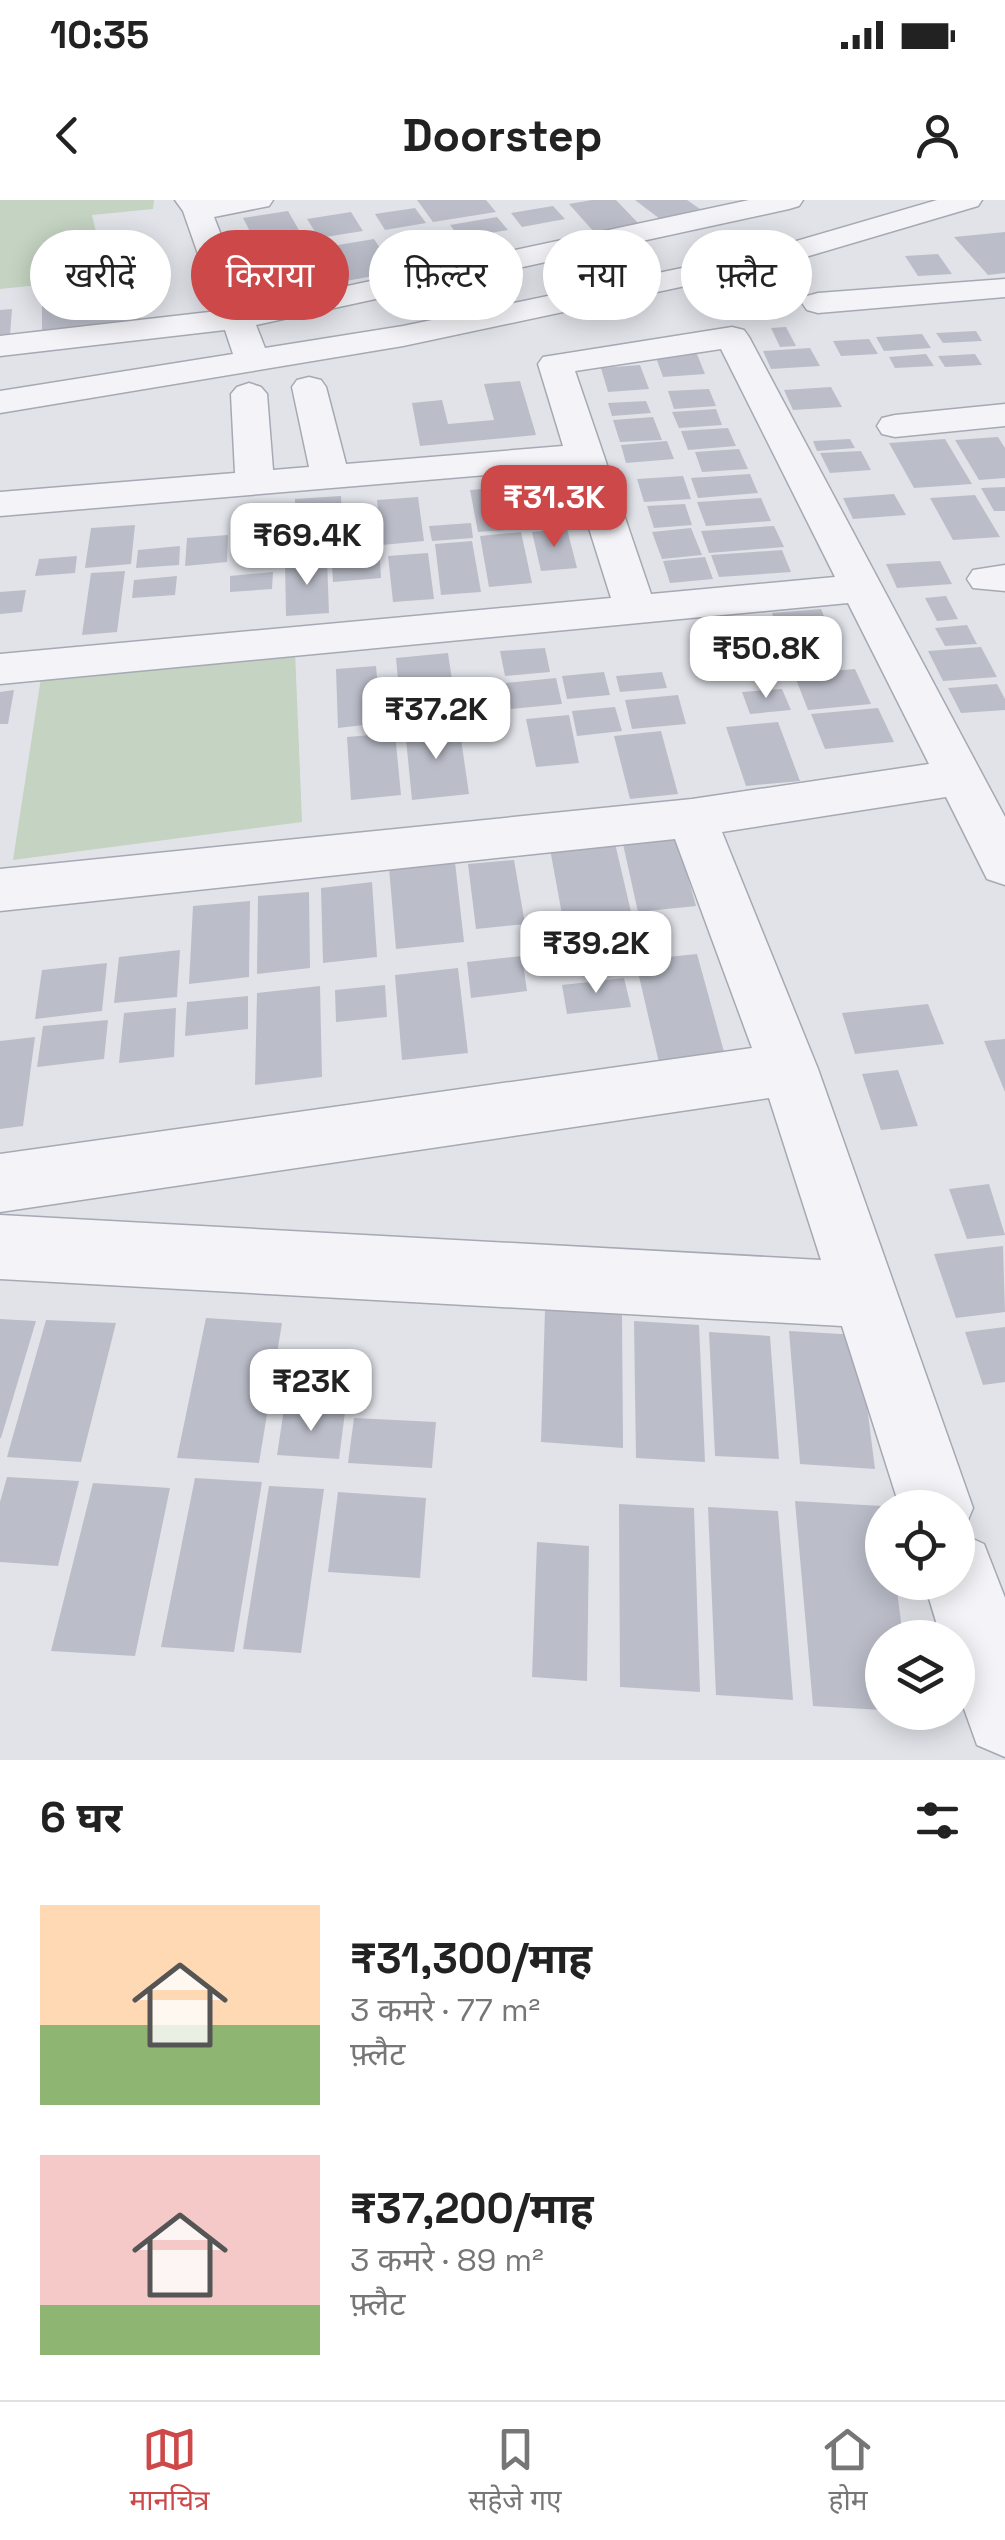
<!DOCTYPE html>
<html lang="hi">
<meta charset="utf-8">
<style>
body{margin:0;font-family:"Space Grotesk","Noto Sans Devanagari",sans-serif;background:#f2f2f2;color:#222;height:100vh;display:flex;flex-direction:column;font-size:38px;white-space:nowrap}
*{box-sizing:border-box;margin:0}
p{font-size:32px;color:#767676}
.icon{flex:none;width:55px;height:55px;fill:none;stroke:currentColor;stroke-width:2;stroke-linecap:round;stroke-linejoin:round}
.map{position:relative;height:1560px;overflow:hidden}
.sheet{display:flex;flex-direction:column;background:#fff;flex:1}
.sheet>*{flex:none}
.guide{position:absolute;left:30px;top:30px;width:945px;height:90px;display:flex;gap:20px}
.fabs{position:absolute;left:865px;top:1290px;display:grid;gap:20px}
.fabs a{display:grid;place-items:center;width:110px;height:110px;border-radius:50%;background:#fff;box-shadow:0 5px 25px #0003;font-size:50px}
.price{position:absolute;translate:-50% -85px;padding:0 22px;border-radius:20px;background:#fff;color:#222;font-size:32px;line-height:65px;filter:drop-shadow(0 2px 5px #0008)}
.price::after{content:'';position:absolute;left:50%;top:60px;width:30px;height:22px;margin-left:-15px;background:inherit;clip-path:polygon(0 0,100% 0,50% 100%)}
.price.on{background:#cc4849;color:#fff}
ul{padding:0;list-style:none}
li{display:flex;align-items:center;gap:30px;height:250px;padding:0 40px}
li span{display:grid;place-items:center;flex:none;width:280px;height:200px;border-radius:0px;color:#555}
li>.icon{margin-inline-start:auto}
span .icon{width:120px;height:120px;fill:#fffc;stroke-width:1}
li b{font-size:42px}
h2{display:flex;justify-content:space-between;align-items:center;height:120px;padding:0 40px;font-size:42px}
.chip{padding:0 35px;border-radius:45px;background:#fff;box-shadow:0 5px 25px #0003;font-size:35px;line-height:90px}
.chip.on{background:#cc4849;color:#fff}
.status{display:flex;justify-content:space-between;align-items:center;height:70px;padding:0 50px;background:#fff;direction:ltr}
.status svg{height:28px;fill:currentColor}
header{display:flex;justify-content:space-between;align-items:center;height:130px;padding:0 40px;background:#fff;font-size:45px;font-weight:700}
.dock{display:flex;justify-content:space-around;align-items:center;height:140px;border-top:2px solid #e0e0e0;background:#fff;font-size:28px;color:#767676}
.dock a{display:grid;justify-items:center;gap:5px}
.dock .on{color:#cc4849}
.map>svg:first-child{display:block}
.green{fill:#c4d3c2}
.building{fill:#bbbec9}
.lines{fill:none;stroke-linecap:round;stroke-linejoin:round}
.minor-casing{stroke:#a6a9b3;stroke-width:3}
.minor{fill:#f4f4f8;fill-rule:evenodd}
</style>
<div class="status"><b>10:35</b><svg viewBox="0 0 49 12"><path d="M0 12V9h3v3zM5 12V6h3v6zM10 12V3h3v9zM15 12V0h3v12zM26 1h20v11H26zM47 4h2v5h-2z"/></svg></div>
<header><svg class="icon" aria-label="back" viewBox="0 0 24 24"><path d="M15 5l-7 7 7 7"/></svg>Doorstep<svg class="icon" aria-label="person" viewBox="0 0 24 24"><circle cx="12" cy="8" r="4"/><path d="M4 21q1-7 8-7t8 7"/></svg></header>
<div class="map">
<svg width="1005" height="1560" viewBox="0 0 1005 1560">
<rect width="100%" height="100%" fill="#e1e3e9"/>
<path class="green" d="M 0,0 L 154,0 L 153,9 L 92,15 L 107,78 L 0,89 Z
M 295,451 L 302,622 L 13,660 L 41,478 Z"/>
<path class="building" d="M 417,0 L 486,0 L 496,12 L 433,22 Z
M 592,0 L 616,0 L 639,24 L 594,32 L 569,4 Z
M 635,0 L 687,0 L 700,9 L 660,19 Z
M 553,6 L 565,19 L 522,27 L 511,13 Z
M 415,8 L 426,23 L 385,30 L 375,14 Z
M 288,11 L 304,39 L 258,47 L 243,18 Z
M 351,12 L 363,31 L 319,38 L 307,19 Z
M 497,17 L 508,30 L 460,38 L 450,25 Z
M 438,31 L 462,62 L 411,71 L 390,39 Z
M 1005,32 L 1005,73 L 988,75 L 954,37 Z
M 374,39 L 396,72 L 340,82 L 320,48 Z
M 310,52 L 328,83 L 278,92 L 261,60 Z
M 938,54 L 952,74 L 918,76 L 905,56 Z
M 127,93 L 129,125 L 42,135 L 42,102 Z
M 781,94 L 791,107 L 751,112 L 742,99 Z
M 12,109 L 10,135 L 0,136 L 0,110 Z
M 786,127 L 796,146 L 780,147 L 771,128 Z
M 976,131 L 982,141 L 943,143 L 936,133 Z
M 922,134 L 931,148 L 884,151 L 876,137 Z
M 869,139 L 878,154 L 841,156 L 833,141 Z
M 810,148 L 820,166 L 771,169 L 763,151 Z
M 695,149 L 705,174 L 663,177 L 654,152 Z
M 926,154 L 934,166 L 895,168 L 889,157 Z
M 975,154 L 982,165 L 945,167 L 938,156 Z
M 640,165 L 649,189 L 608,192 L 601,168 Z
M 520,181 L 536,235 L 420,246 L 412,203 L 442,200 L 448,224 L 494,220 L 484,184 Z
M 831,187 L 842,207 L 793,210 L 784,190 Z
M 709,189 L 716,206 L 674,209 L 668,191 Z
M 646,201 L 651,213 L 612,216 L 608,203 Z
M 716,209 L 722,225 L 679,228 L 672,212 Z
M 653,217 L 662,240 L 620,242 L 613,220 Z
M 728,228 L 736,246 L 688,250 L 681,231 Z
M 998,237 L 1005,248 L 1005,278 L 979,280 L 955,240 Z
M 850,239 L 855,248 L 817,251 L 813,241 Z
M 945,239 L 972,284 L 914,288 L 889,243 Z
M 667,241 L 674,259 L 626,263 L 621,245 Z
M 739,249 L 748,269 L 702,272 L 695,252 Z
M 861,251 L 871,270 L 830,273 L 820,253 Z
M 750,274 L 758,293 L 698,298 L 691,278 Z
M 683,276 L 691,299 L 644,302 L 637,279 Z
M 511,287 L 519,329 L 478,332 L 470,290 Z
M 1005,287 L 1005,311 L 994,311 L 981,288 Z
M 894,294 L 906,315 L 853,319 L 843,298 Z
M 975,295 L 1000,337 L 953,340 L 930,298 Z
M 341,296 L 343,345 L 296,349 L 295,299 Z
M 418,297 L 424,341 L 382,345 L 377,300 Z
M 761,298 L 771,321 L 706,326 L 697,302 Z
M 685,304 L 692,325 L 654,328 L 647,306 Z
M 562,312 L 565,324 L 529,327 L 526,315 Z
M 284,313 L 284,357 L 236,361 L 237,316 Z
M 471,323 L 473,338 L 432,341 L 429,326 Z
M 135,325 L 131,364 L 85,368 L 91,328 Z
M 774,326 L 784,347 L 709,353 L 701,331 Z
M 691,328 L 702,355 L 662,359 L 652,332 Z
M 567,329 L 577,368 L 541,371 L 532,332 Z
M 521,332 L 532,383 L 489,387 L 480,336 Z
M 228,335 L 227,362 L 185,366 L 187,338 Z
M 472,341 L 481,392 L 441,395 L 435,344 Z
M 180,346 L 179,365 L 136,368 L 138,350 Z
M 782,350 L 791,372 L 719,377 L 711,355 Z
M 428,353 L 434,399 L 393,402 L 388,356 Z
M 77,356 L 75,373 L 35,376 L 39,359 Z
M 705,357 L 713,379 L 670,383 L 663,361 Z
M 327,360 L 329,413 L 286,416 L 285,363 Z
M 380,360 L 381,378 L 333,382 L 332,364 Z
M 940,361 L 952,384 L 897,388 L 886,364 Z
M 125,371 L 117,432 L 82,435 L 91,373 Z
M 273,372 L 272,389 L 230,392 L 230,376 Z
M 177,376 L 175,395 L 132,398 L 134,380 Z
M 26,390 L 22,412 L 0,414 L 0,392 Z
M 946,396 L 958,419 L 937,421 L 925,398 Z
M 821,409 L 832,435 L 782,439 L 772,413 Z
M 750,424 L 769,474 L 726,477 L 708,427 Z
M 967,425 L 977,444 L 945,446 L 935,428 Z
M 981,447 L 997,477 L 943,481 L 928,451 Z
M 545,448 L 550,472 L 505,476 L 500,451 Z
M 448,453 L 456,506 L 401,511 L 396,458 Z
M 376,466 L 381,523 L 338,528 L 336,469 Z
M 855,469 L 871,504 L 808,510 L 794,474 Z
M 604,472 L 610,495 L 567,499 L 562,476 Z
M 662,472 L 667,488 L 620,492 L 616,476 Z
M 556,478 L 562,504 L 511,509 L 506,483 Z
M 997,484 L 1005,499 L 1005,510 L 961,513 L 948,488 Z
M 782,489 L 791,510 L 750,514 L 742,492 Z
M 14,490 L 8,524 L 0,524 L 0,492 Z
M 678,495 L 686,524 L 632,529 L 625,500 Z
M 615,507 L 622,531 L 577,536 L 572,511 Z
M 878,508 L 894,542 L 825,549 L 811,514 Z
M 569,515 L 579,563 L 536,567 L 526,519 Z
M 778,522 L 800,581 L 746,586 L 726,527 Z
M 459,525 L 469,594 L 412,600 L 405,529 Z
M 661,531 L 678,594 L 630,599 L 614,536 Z
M 395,533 L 401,595 L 351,600 L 347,537 Z
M 677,638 L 696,706 L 638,712 L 623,644 Z
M 615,643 L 631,712 L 563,720 L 550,649 Z
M 514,660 L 525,724 L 476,729 L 468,664 Z
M 455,662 L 464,742 L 396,749 L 389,668 Z
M 372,682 L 377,757 L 323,763 L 321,688 Z
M 309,692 L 310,768 L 257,774 L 258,696 Z
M 250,701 L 249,777 L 189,784 L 193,706 Z
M 639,722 L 648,759 L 697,754 L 726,859 L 660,867 L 635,759 L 600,763 L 593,727 Z
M 592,739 L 598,767 L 554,771 L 549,743 Z
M 180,750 L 177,797 L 114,803 L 119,757 Z
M 522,756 L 527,791 L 471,798 L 467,762 Z
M 107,763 L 102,811 L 35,819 L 42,770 Z
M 458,768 L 468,853 L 402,860 L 395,775 Z
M 624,778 L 631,807 L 567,814 L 562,785 Z
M 385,785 L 387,817 L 336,822 L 335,790 Z
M 320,786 L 322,877 L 255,885 L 257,793 Z
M 248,796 L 248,829 L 185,836 L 187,802 Z
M 928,804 L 944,844 L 855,854 L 842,813 Z
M 176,808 L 174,857 L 119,863 L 124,813 Z
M 108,820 L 104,859 L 37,867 L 43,826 Z
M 35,837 L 23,926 L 0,929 L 0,841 Z
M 1005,839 L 1005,892 L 984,841 Z
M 898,870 L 918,926 L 881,930 L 862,874 Z
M 989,984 L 1005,1035 L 967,1039 L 949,989 Z
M 1003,1046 L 1005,1112 L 956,1118 L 934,1054 Z
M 545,1109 L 622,1113 L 623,1248 L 541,1242 Z
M 206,1118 L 282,1123 L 259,1263 L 177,1258 Z
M 0,1119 L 36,1121 L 1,1238 L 0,1238 Z
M 46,1120 L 116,1123 L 81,1262 L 7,1257 Z
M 634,1121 L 699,1125 L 705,1262 L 636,1258 Z
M 1005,1127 L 1005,1182 L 983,1185 L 965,1132 Z
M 789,1131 L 858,1135 L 875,1269 L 800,1264 Z
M 709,1132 L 770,1136 L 779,1259 L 715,1256 Z
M 284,1209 L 345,1212 L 339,1259 L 277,1255 Z
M 354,1218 L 436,1222 L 432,1268 L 348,1263 Z
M 7,1277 L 79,1281 L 58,1366 L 0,1362 L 0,1302 Z
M 195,1278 L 262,1282 L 234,1452 L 161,1447 Z
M 93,1283 L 170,1288 L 135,1456 L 51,1451 Z
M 269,1286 L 324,1289 L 301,1453 L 243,1449 Z
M 338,1292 L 426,1298 L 420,1378 L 328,1372 Z
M 795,1301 L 882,1306 L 882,1382 L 896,1382 L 903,1438 L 882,1438 L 882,1510 L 813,1506 Z
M 619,1304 L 694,1308 L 700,1492 L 620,1487 Z
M 708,1307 L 778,1311 L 793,1500 L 716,1495 Z
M 537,1342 L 589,1346 L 587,1481 L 532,1477 Z"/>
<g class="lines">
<g class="minor-casing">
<path id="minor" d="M 175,0 L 273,0 L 269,6 L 214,17 L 249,107 L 749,0 L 803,0 L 799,6 L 789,9 L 256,125 L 265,148 L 403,126 L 759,52 L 937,0 L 982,0 L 978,6 L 765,69 L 403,146 L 0,213 L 0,191 L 233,154 L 225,130 L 0,156 L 0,136 L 218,111 L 183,11 Z
M 1005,79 L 1005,97 L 818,113 L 807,110 L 802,103 L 807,96 L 818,93 Z
M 732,127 L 744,130 L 749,137 L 1005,617 L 1005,685 L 987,679 L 946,597 L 722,632 L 818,869 L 973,1308 L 962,1334 L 984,1344 L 1005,1398 L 1005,1557 L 977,1545 L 958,1492 L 958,1438 L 941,1438 L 924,1382 L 958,1382 L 958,1308 L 900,1308 L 842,1126 L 0,1079 L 0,1015 L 821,1060 L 769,898 L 0,1012 L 0,954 L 752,848 L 675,639 L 0,711 L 0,669 L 692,599 L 929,564 L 848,403 L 0,484 L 0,454 L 611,398 L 570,268 L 0,316 L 0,292 L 235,273 L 231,194 L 237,187 L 249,183 L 261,187 L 267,194 L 273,270 L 309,267 L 292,187 L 297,180 L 309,177 L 321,180 L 326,187 L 346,264 L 563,246 L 538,164 L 543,157 ZM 721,149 L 835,377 L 651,394 L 575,171 Z
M 1005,204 L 1005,226 L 895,237 L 882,234 L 877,226 L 882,218 L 895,215 Z
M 1005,365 L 1005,391 L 973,388 L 967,379 L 973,370 Z"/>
</g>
<use href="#minor" class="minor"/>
</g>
</svg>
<div class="fabs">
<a><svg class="icon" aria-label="locate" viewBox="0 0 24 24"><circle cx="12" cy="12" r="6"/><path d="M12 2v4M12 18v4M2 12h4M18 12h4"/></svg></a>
<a><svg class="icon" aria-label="layers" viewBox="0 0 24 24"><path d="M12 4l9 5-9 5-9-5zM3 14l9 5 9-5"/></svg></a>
</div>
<b class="price on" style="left:554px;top:350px">₹31.3K</b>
<b class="price" style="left:307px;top:388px">₹69.4K</b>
<b class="price" style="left:766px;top:501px">₹50.8K</b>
<b class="price" style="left:436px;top:562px">₹37.2K</b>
<b class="price" style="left:596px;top:796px">₹39.2K</b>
<b class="price" style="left:311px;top:1234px">₹23K</b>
<div class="guide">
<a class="chip">खरीदें</a>
<a class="chip on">किराया</a>
<a class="chip">फ़िल्टर</a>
<a class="chip">नया</a>
<a class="chip">फ़्लैट</a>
</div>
</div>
<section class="sheet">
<h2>6 घर<svg class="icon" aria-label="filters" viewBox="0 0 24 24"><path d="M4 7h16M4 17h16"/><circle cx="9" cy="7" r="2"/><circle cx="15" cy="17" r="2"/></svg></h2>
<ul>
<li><span style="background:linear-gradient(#ffd9b3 60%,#8fb573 0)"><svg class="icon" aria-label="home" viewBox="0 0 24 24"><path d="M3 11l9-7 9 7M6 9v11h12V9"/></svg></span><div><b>₹31,300/माह</b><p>3 कमरे · 77 m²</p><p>फ़्लैट</p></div></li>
<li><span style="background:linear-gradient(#f6c9c9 75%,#8fb573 0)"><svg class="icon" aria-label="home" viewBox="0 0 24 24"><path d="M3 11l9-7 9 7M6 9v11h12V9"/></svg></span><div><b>₹37,200/माह</b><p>3 कमरे · 89 m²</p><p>फ़्लैट</p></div></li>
</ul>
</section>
<nav class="dock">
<a class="on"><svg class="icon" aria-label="map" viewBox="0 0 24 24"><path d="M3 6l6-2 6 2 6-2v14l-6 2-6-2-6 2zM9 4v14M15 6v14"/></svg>मानचित्र</a>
<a><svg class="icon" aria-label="saved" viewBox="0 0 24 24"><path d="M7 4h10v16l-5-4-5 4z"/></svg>सहेजे गए</a>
<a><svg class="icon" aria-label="home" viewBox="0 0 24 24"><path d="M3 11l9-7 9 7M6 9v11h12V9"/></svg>होम</a>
</nav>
